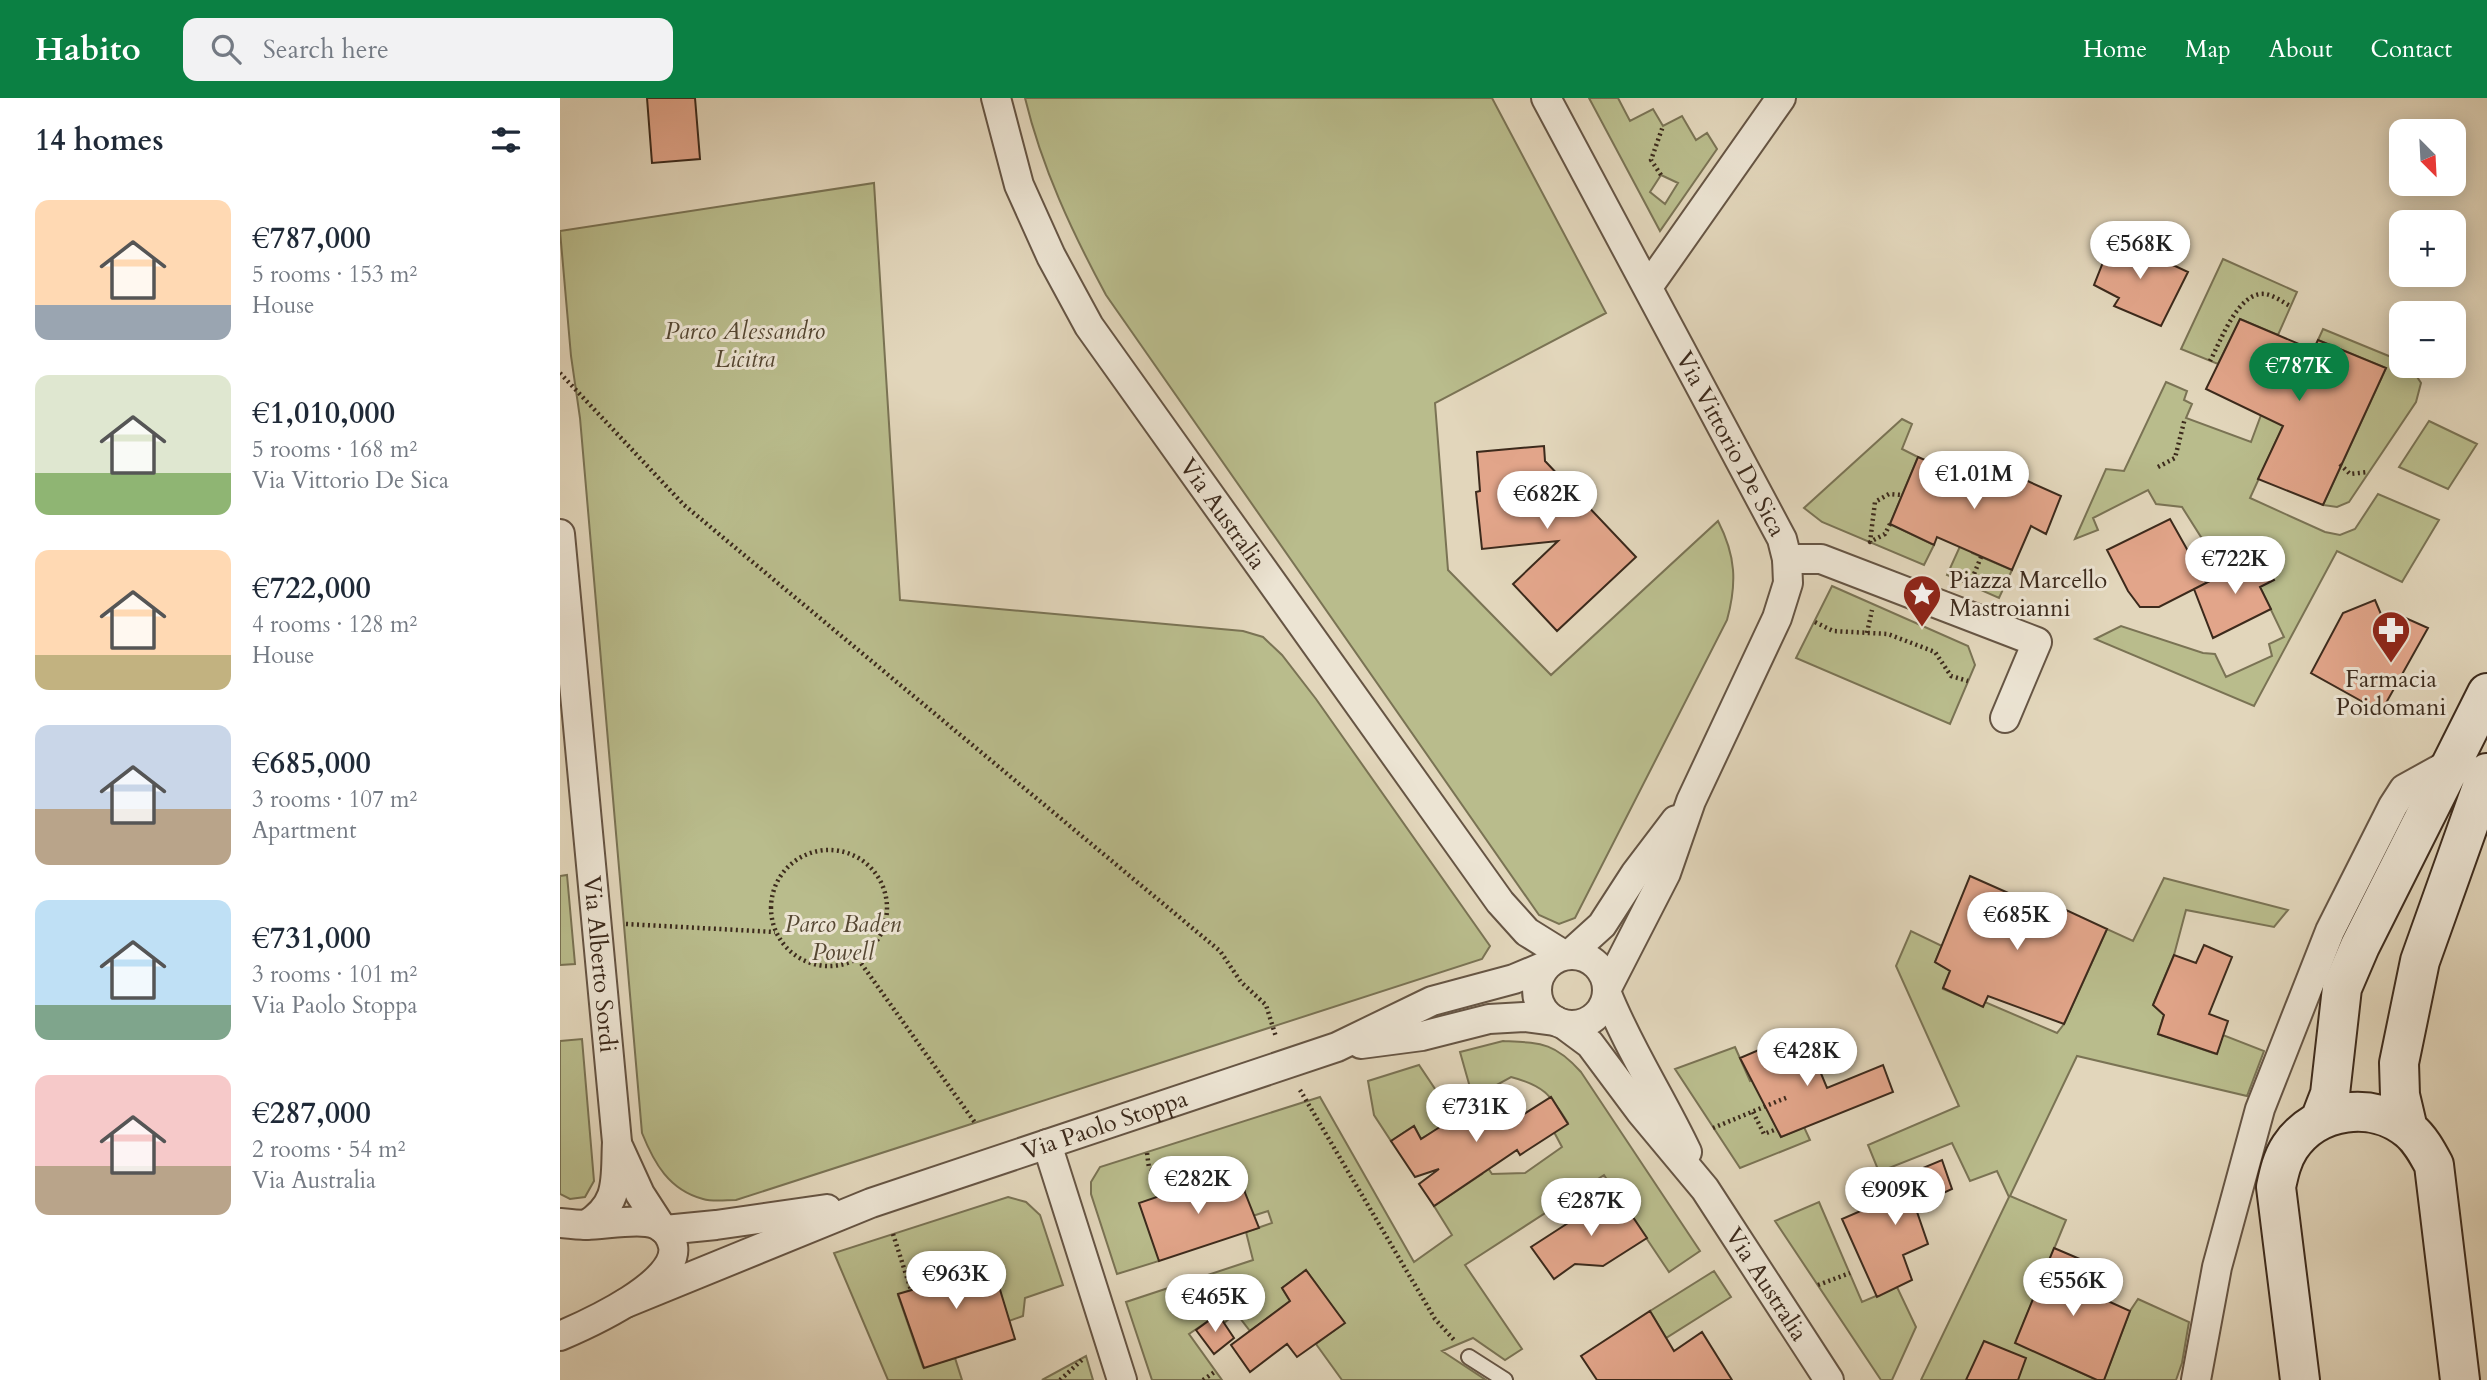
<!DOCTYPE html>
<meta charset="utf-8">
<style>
body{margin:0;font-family:Cardo,serif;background:#f2f2f3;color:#1f2937;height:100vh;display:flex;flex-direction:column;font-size:26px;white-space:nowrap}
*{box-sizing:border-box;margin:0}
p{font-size:23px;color:#747a83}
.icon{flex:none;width:38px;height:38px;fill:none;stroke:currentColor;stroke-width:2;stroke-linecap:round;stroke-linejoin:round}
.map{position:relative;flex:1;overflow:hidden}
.sheet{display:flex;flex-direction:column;background:#fff;width:560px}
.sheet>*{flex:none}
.needle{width:46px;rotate:156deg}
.controls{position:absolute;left:1829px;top:21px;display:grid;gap:14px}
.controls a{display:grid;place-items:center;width:77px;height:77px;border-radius:14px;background:#fff;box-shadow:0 4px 18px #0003;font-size:35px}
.price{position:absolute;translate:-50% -60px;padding:0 16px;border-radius:24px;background:#fff;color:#222;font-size:23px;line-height:46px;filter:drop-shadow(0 2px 4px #0008)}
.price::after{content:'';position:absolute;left:50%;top:42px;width:21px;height:16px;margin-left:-10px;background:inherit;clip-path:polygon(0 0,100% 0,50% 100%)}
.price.on{background:#0b8043;color:#fff}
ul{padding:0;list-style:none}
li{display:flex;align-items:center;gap:21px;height:175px;padding:0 35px}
li span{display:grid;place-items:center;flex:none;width:196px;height:140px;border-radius:14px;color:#555}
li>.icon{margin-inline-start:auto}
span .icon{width:84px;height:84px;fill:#fffc;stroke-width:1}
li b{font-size:30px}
h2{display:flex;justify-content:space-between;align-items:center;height:84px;padding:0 35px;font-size:30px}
header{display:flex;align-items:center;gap:42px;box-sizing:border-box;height:98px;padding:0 35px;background:#0b8043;color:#fff}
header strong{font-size:33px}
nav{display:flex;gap:38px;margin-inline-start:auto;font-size:24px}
.search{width:490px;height:63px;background:#f2f2f3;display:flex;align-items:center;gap:18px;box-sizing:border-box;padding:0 24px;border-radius:14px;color:#747a83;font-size:26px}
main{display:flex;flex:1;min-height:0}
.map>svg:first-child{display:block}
.green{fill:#b9bc8c;stroke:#7a7354;stroke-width:2;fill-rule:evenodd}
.building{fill:#e2a58a;stroke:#3c2a1c;stroke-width:2}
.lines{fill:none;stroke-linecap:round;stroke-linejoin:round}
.service-casing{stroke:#654;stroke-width:18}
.minor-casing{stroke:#654;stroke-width:32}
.secondary-casing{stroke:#3c2a1c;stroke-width:42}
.path{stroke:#3c2a1c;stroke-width:4.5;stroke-dasharray:2 3.5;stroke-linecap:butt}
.service{stroke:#ece4d3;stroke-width:14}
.minor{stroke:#ece4d3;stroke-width:28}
.secondary{stroke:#ece4d3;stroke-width:38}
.labels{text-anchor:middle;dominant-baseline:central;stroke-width:6;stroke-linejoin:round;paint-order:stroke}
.park-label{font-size:24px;font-style:italic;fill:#554732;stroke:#ece4d3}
.street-label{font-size:24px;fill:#3c2a1c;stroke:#ece4d3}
.poi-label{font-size:24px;fill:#3c2a1c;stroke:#ece4d3;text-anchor:start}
</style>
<header>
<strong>Habito</strong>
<div class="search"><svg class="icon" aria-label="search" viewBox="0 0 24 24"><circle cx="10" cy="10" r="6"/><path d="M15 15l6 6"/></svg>Search here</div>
<nav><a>Home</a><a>Map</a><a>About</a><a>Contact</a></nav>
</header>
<main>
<section class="sheet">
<h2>14 homes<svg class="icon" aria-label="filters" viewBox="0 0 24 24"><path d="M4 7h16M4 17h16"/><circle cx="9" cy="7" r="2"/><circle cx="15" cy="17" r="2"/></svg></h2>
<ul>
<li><span style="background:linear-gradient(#ffd9b3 75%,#9aa5b1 0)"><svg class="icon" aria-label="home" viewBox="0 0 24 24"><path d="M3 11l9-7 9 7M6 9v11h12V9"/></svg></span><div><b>€787,000</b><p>5 rooms · 153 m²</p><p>House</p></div></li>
<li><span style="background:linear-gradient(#dfe7d0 70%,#8fb573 0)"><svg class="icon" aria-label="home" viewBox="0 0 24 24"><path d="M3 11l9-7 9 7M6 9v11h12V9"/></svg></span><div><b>€1,010,000</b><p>5 rooms · 168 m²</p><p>Via Vittorio De Sica</p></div></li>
<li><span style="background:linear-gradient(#ffd9b3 75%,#c2b280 0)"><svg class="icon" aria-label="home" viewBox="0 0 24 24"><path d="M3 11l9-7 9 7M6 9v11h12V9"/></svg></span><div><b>€722,000</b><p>4 rooms · 128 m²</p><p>House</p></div></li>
<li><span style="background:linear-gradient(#c9d6e8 60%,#b9a48a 0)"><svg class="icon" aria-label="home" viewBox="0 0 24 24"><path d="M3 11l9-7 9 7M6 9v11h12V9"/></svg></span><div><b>€685,000</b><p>3 rooms · 107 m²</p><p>Apartment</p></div></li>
<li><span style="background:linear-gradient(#bfe0f5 75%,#7fa58c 0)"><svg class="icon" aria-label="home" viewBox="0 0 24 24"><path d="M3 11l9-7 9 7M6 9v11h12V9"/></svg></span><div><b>€731,000</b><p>3 rooms · 101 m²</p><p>Via Paolo Stoppa</p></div></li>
<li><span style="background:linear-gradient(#f6c9c9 65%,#b9a48a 0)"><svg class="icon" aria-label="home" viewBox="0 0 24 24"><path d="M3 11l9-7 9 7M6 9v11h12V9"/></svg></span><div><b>€287,000</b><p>2 rooms · 54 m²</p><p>Via Australia</p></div></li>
</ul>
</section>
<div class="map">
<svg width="1927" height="1282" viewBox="0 0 1927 1282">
<rect width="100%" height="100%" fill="#e2d6bb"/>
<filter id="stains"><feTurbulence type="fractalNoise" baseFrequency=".00286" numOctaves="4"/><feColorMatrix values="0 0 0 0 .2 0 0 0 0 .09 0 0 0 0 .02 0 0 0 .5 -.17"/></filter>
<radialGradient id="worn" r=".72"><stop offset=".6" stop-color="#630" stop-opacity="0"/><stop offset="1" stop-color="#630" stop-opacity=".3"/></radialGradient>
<path class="green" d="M 465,0 L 932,0 L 1046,215 L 875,305 L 888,472 L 991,577 L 1158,423 C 1176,458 1177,485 1167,522 L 1015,820 L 999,826 L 979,817 L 546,197 C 512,134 482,70 465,0 Z
M 1029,0 L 1058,0 L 1070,23 L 1093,11 L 1103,28 L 1122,18 L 1136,42 L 1147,35 L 1157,51 L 1100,133 ZM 1101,77 L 1118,85 L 1105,106 L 1090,94 Z
M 314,85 L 340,502 L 683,533 L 703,539 L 722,557 L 756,601 L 930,848 L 922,861 L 176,1102 C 166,1102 153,1104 143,1101 C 109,1092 94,1065 82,1035 L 20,320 L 11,258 L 0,133 Z
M 1663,161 L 1737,194 L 1718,237 L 1680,221 L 1658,266 L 1621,251 Z
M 1763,231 L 1841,263 L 1841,268 L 1850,268 L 1861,285 L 1856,304 L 1789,404 L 1777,409 L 1763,407 L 1826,270 L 1758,242 Z
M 1606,284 L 1627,293 L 1624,302 L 1632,306 L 1626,320 L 1691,344 L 1704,309 L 1727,319 L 1690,400 L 1765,434 L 1780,437 L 1795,431 L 1818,396 L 1879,422 L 1842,484 L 1777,453 L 1694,608 L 1535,541 L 1561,528 L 1643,555 L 1655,556 L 1666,579 L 1712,558 L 1709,546 L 1724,539 L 1700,489 L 1713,481 L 1701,458 L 1646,485 L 1638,471 L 1646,447 L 1622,409 L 1596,406 L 1588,392 L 1533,420 L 1538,432 L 1515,441 L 1546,371 L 1564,373 Z
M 1342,321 L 1352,326 L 1342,351 L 1358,359 L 1330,426 L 1374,447 L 1364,467 L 1262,424 L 1244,410 Z
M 1869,323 L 1917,346 L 1888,391 L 1839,369 Z
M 1406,435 L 1412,455 L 1452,472 L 1439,500 L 1387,477 Z
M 1272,488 L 1408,548 L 1415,567 L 1390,626 L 1236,560 Z
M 7,777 L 15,866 L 0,867 L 0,778 Z
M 1604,780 L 1728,812 L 1714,829 L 1626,812 L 1614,857 L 1593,907 L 1604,917 L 1598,936 L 1656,956 L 1663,937 L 1704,953 L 1687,998 L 1517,958 L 1450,1098 L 1506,1122 L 1463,1226 L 1497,1264 L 1537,1282 L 1361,1282 L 1449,1099 L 1437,1073 L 1410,1083 L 1392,1045 L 1319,1074 L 1308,1047 L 1399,1008 L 1336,868 L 1351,833 L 1382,848 L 1375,864 L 1390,873 L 1383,891 L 1423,908 L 1425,904 L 1497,935 L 1504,926 L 1547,831 L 1573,843 Z
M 22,941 L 34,1083 L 25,1099 L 10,1101 L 0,1096 L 0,943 Z
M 943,943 C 981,945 994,944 1021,974 L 1140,1153 L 1109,1174 L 1044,1077 L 905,1167 L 962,1251 L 945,1262 L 913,1240 L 882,1253 L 926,1282 L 782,1282 L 756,1246 L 784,1225 L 746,1172 L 722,1190 L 730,1203 L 690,1233 L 676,1215 L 664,1225 L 657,1217 L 629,1236 L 662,1282 L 592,1282 L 566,1204 L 693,1162 L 686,1134 L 712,1125 L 708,1113 L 683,1121 L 685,1093 L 676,1073 L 599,1163 L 557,1176 L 531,1096 L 531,1084 L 540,1069 L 760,999 L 854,1164 L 892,1137 L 874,1108 L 922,1076 L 886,1026 L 861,1041 L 854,1028 L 831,1043 L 814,1017 L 808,983 L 859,967 L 932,1076 L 965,1075 L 1002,1049 L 994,1034 L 1008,1025 C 990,997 985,988 951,979 L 913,1000 L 900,954 Z
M 1175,949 L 1190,983 L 1218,974 L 1210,1017 L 1221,1039 L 1244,1029 L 1250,1042 L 1180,1070 L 1115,971 Z
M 448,1099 L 466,1104 L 480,1117 L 503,1187 L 465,1200 L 463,1218 L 449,1223 L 430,1162 L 397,1172 L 392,1159 L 355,1171 L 361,1189 L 338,1197 L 363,1269 L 395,1260 L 402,1282 L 328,1282 L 274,1155 Z
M 1259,1104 L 1302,1204 L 1337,1189 L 1356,1229 L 1332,1282 L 1321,1282 L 1215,1123 Z
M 1154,1173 L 1171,1199 L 1106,1240 L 1090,1213 Z
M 1578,1201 L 1629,1224 L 1622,1265 L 1616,1282 L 1544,1282 L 1570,1213 Z
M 526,1258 L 533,1282 L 482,1282 Z"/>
<path class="building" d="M 87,0 L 135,0 L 140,61 L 92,65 Z
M 1553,139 L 1628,174 L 1601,228 L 1554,208 L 1559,200 L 1534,187 Z
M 1680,221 L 1753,252 L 1758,242 L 1826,270 L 1763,407 L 1698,381 L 1723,328 L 1646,291 Z
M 984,348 L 985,363 L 1076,459 L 997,533 L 953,486 L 998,443 L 922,451 L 916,394 L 920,393 L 917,354 Z
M 1358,359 L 1427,389 L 1436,369 L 1501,398 L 1486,436 L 1471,428 L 1452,472 L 1377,439 L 1374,447 L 1330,426 Z
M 1610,421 L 1646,485 L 1599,509 L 1580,509 L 1568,493 L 1547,452 Z
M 1701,457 L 1714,482 L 1700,489 L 1711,511 L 1653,540 L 1634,491 Z
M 1815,502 L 1823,521 L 1839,517 L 1868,530 L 1821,614 L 1751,575 L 1783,515 Z
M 1410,778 L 1500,818 L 1504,811 L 1547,831 L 1504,926 L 1428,898 L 1423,909 L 1383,890 L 1390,873 L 1375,864 Z
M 1644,847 L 1672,859 L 1649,916 L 1668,923 L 1657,956 L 1598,936 L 1604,917 L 1593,907 L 1614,857 L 1636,865 Z
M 1248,944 L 1267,990 L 1323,967 L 1333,994 L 1221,1039 L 1180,960 L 1215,945 L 1219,957 Z
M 948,994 L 964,1016 L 991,999 L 1008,1026 L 960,1057 L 957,1052 L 874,1108 L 859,1086 L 879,1071 L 855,1079 L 831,1043 L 854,1028 L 861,1041 L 886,1025 L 890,1031 Z
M 1382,1062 L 1392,1091 L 1355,1108 L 1368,1146 L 1343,1157 L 1352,1182 L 1317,1199 L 1282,1121 L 1333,1099 L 1327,1085 Z
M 676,1072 L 699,1130 L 599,1163 L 579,1105 Z
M 1056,1094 L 1087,1140 L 1043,1168 L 1015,1166 L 994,1181 L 971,1149 Z
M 1494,1150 L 1541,1170 L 1530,1195 L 1570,1213 L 1544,1282 L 1537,1282 L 1455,1245 Z
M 392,1159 L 397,1172 L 431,1162 L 455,1241 L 364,1270 L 338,1196 L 362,1189 L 355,1172 Z
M 746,1172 L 785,1225 L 737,1259 L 727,1246 L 690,1274 L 671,1247 L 730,1203 L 722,1190 Z
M 1090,1213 L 1114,1253 L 1142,1234 L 1172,1282 L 1037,1282 L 1021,1258 Z
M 658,1216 L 674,1240 L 654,1256 L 636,1232 Z
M 1424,1243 L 1466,1260 L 1458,1282 L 1406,1282 Z"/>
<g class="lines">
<g class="service-casing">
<path id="service" d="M 909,1259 L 945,1282"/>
</g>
<g class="minor-casing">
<g id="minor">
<path id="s1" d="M 436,0 L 459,87 L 491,158 L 529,228 L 940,804 L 967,834 L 1004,857"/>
<path id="s2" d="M 986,0 L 1222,441 L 1227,461 L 1228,485 L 1217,520 L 1131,703 L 1106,775 L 1047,890"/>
<path d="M 1088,189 L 1221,0"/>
<path id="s3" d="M 0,436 L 57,1044 C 55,1081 61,1105 26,1127"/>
<path d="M 1227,461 L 1261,461 L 1477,544 L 1445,620"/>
<path d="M 1010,856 L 1042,827 L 1075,776 L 1116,722"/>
<circle cx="1012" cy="892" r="35"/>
<path d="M 1047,896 C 1069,951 1102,1001 1127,1054"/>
<path id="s4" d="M 1003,926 L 1030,946 L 1080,1013 L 1145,1091 L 1269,1282"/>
<path d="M 801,946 L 862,938 L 929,921 L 964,919 L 996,923"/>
<path d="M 487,1046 L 562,1282"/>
<path d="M 59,1050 L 80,1096 L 102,1130"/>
<path d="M 0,1125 C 9,1126 18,1127 27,1127 C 45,1127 82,1119 97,1127 C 106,1131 111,1139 113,1148 C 120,1185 28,1226 0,1238"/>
<path d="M 105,1132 L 156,1127 L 267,1111"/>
<path id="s5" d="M 66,1205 L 311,1105 L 777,949 L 872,903 L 954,881 L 985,868"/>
<path d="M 1636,1282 L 1657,1169 L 1700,1011 L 1770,833 L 1833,708 L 1844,691 L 1891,665"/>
</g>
</g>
<g class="secondary-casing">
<path id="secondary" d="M 1760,1022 L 1770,996 L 1782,890 L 1800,848 L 1927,595
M 1848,1031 L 1840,997 L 1839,965 L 1860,863 L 1927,675
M 1740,1282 L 1716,1089 C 1719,1075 1722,1061 1730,1049 C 1756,1010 1813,1002 1849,1032 C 1860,1041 1867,1054 1874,1067 L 1900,1282"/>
</g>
<path class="path" d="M 1101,77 L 1091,62 L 1103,28
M 1650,263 C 1661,243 1678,193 1705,196 C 1713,197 1723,204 1730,208
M 0,275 L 124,407 L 660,853 L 681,884 L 706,907 L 716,939
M 1780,366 L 1790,376 L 1808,374
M 1598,369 L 1615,360 L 1625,320
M 1330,426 L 1325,436 L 1310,444 L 1315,404 L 1329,396 L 1342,397
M 1410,486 L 1421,459
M 1255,524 L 1273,533 L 1328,536 L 1375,554 L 1391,578 L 1408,583
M 1307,535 L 1312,512
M211 810a58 58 0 1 1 116 0a58 58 0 1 1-116 0Z
M 66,826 L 215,834
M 298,861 L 416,1026
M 740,992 L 875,1221 L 895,1243
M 1193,1014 L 1204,1036 L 1217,1031
M 1153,1030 L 1228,999
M 587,1055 L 589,1070 L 601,1077 L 619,1078 L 625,1090
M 333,1136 L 351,1192
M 1258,1187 L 1290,1175
M 500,1282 L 523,1261
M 643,1282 L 656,1273"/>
<use href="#service" class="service"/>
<use href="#minor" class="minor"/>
<use href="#secondary" class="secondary"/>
</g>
<defs>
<g id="sight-pin" transform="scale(2.0125)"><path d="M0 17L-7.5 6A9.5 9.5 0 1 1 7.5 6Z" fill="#8f2418" stroke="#ece4d3"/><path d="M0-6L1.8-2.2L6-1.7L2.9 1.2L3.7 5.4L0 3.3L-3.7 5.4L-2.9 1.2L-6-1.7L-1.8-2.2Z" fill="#fff"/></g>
<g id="pharmacy-pin" transform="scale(2.0125)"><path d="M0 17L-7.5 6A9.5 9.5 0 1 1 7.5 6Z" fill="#8f2418" stroke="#ece4d3"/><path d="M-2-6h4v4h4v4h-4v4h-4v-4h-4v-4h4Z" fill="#fff"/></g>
</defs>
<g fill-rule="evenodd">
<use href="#sight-pin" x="1362" y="496"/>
<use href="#pharmacy-pin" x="1831" y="532"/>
</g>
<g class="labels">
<g class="park-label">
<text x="185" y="233">Parco Alessandro<tspan x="185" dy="28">Licitra</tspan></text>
<text x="283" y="826">Parco Baden<tspan x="283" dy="28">Powell</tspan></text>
</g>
<g class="street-label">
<text stroke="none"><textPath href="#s2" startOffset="392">Via Vittorio De Sica</textPath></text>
<text stroke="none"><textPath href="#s1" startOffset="478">Via Australia</textPath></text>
<text stroke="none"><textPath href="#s3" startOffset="432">Via Alberto Sordi</textPath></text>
<text stroke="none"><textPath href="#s5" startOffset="511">Via Paolo Stoppa</textPath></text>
<text stroke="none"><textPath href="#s4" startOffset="332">Via Australia</textPath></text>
</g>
<g class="poi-label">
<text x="1389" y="482">Piazza Marcello<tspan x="1389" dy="28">Mastroianni</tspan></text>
<text x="1831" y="581" text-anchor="middle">Farmacia<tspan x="1831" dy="28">Poidomani</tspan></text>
</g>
</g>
<rect width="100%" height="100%" filter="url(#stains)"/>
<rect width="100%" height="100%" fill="url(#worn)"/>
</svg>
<div class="controls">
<a><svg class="needle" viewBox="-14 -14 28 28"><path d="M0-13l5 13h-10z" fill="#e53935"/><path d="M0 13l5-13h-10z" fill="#747a83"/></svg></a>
<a>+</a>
<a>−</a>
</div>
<b class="price" style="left:1580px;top:183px">€568K</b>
<b class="price on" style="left:1739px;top:305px">€787K</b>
<b class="price" style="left:1414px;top:413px">€1.01M</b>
<b class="price" style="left:987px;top:433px">€682K</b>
<b class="price" style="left:1675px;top:498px">€722K</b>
<b class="price" style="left:1457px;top:854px">€685K</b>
<b class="price" style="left:1247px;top:990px">€428K</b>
<b class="price" style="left:916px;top:1046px">€731K</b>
<b class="price" style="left:638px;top:1118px">€282K</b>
<b class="price" style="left:1335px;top:1129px">€909K</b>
<b class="price" style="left:1031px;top:1140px">€287K</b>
<b class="price" style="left:396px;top:1213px">€963K</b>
<b class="price" style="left:1513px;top:1220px">€556K</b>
<b class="price" style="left:655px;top:1236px">€465K</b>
</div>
</main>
